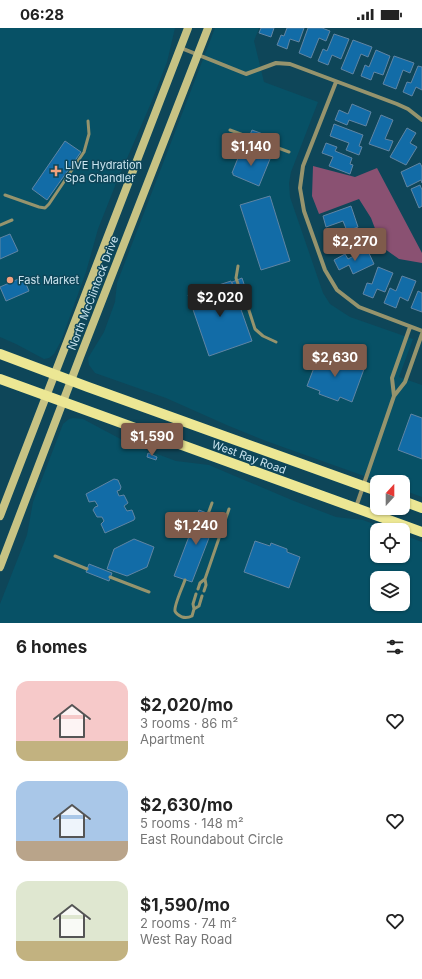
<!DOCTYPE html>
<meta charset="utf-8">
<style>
body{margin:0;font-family:Inter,sans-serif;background:#f6f6f6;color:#222;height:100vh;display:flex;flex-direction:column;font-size:15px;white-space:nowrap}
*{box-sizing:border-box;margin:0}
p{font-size:13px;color:#767676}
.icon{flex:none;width:22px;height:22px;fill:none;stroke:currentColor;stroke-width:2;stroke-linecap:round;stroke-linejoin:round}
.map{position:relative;height:595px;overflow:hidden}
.panel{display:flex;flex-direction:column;background:#fff;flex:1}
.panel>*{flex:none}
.needle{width:26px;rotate:21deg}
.tools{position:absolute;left:370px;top:447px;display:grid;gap:8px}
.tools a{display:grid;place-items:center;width:40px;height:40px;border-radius:8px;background:#fff;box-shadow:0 1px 3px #0004;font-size:20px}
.price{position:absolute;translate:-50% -34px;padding:0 9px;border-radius:4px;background:#7f5b4b;color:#fff;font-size:13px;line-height:26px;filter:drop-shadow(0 1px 2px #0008)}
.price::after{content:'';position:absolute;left:50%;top:24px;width:12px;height:9px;margin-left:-6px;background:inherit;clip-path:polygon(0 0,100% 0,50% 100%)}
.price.active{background:#222;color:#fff}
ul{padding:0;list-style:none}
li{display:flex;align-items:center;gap:12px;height:100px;padding:0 16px}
li span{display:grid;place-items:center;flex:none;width:112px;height:80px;border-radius:12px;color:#555}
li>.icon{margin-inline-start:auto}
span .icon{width:48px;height:48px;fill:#fffc;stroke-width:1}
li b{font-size:17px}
h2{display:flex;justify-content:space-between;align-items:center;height:48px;padding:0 16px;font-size:17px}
.status{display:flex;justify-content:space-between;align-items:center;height:28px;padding:0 20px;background:#fff;direction:ltr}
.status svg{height:11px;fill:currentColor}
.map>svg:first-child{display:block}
.built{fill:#075166;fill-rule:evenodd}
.green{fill:#8a5172}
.building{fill:#126ca7;stroke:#6085a4}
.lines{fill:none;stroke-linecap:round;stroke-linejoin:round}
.lane{stroke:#96946d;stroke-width:3}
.street{stroke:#96946d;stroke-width:4}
.secondary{stroke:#c7c384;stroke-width:8}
.primary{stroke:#ece794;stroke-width:10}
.poi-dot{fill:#f1a17d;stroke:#0e4659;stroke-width:1.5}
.labels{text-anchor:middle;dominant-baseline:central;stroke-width:3;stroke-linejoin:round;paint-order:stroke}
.poi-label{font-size:11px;fill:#cae4ef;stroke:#0e4659;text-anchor:start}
.street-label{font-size:11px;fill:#cae4ef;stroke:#0e4659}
</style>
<div class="status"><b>06:28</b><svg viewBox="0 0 49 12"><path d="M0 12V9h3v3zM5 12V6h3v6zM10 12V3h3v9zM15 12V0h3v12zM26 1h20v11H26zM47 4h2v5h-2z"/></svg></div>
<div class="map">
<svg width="422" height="595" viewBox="0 0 422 595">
<rect width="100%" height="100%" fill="#0e4659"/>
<path class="built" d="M 0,0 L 175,0 L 167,34 L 151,75 L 115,158 L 98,201 L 86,244 L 61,313 L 54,326 L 49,330 L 44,331 L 16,316 L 0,309 Z
M 215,0 L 259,0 L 254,13 L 264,54 L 318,74 L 291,144 L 289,155 L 290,169 L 323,265 L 330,276 L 350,289 L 413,311 L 399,349 L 422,357 L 422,469 L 403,462 L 403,454 L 381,454 L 266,413 L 229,398 L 166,370 L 95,345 L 89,337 L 88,330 L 104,304 L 115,274 L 117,255 Z
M 73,390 L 83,391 L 130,416 L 176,433 L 209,437 L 294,473 L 336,489 L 363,492 L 389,502 L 377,502 L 377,528 L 403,528 L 403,507 L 422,514 L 422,595 L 0,595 L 0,576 L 27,507 L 33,474 L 63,396 L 69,391 ZM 377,550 L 403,550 L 403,576 L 377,576 Z"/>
<path class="green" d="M 313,138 L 355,149 L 377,140 L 422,225 L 422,235 L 399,231 L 382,219 L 371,190 L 359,171 L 319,186 L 312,168 Z"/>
<path class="building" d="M 261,0 L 274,0 L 271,9 L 259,5 Z
M 287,0 L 304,0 L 299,14 L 290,11 L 287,21 L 277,17 L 281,7 L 284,8 Z
M 308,0 L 322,0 L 330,3 L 326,13 L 319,10 L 311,30 L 299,25 Z
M 334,6 L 349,11 L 341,31 L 332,27 L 328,37 L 318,33 L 323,21 L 327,23 Z
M 353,12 L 372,19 L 368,29 L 361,26 L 353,46 L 341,41 Z
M 376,22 L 390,28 L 383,47 L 374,44 L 371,52 L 361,48 L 365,37 L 369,39 Z
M 394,28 L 414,35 L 410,45 L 403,42 L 396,61 L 383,56 Z
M 418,38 L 422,39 L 422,62 L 416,59 L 412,68 L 403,64 L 407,54 L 411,55 Z
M 352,76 L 371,84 L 366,98 L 349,92 L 347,97 L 335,92 L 339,82 L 348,86 Z
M 381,87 L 393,92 L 385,111 L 393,113 L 389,123 L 369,116 Z
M 334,96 L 363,107 L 359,118 L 362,119 L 359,127 L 346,122 L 349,115 L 330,108 Z
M 407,100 L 416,105 L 410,115 L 417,119 L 406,137 L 390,129 Z
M 252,102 L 263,106 L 256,125 L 244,121 Z
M 65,113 L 81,124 L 47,172 L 32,161 Z
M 326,115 L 337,119 L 335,123 L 352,130 L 350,136 L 353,137 L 350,146 L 329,138 L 333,129 L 322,125 Z
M 242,120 L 270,131 L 259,158 L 233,147 L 233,145 L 232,145 Z
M 420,135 L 422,139 L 422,155 L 421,152 L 407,159 L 401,144 Z
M 420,157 L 422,162 L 422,178 L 419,180 L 411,161 Z
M 270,168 L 290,233 L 261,242 L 240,177 Z
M 351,178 L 358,199 L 347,203 L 343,193 L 326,199 L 323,188 Z
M 356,202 L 362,218 L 345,225 L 341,215 L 331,219 L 327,208 L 338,204 L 340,209 Z
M 10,206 L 18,223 L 0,231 L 0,210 Z
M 367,221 L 374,236 L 353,246 L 349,237 L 339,242 L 334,232 L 345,226 L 348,231 Z
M 378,239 L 393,245 L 385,264 L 377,261 L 373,270 L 363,266 L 367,255 L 372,256 Z
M 402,248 L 416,253 L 408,273 L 400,269 L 396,280 L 384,275 L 390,260 L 396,263 Z
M 23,249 L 29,263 L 6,273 L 0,259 Z
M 242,250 L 245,259 L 235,263 L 232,254 Z
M 231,253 L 252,313 L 209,328 L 188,267 Z
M 418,263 L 422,265 L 422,284 L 411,280 Z
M 320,324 L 364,341 L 352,374 L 340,369 L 338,373 L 319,366 L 320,363 L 307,358 Z
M 411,386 L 422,390 L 422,431 L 398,422 Z
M 148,425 L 157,429 L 156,432 L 147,429 Z
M 114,451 L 118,452 L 121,459 L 120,462 L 117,463 L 119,468 L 124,467 L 128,475 L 124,478 L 127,483 L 132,482 L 135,490 L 134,492 L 105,505 L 101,496 L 104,493 L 102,489 L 97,489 L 93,482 L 95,479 L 98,478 L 95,473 L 89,474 L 86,466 Z
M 199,482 L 217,489 L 192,554 L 174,548 Z
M 134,511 L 154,519 L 147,539 L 127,548 L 107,541 L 114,521 Z
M 255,513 L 270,518 L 271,515 L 287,521 L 287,524 L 300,529 L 289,560 L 244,544 Z
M 89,536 L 112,545 L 109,553 L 86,544 Z"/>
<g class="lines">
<path class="lane" d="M 230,102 L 289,124
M 5,167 L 39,179 L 45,180 L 49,176 L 84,124 L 89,106 L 88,93
M 0,197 L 12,192
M 238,238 L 236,250 L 241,265 L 246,273 L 255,301 L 263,308 L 276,314
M 208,486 L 212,475
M 55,528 L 87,541
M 110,549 L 149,564
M 185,552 C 183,558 174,577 175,583 C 176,586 180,588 182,589 C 186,590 188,590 192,588 L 194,581 L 199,578 L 202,568
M 198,561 L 200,555 L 205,551
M 204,563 L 206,557 L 205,551 L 229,481
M 194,581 L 193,576 L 196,566"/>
<path class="street" d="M 181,20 L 246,46 L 276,35 L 290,36 L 397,76 L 408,81 L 422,92
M 336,54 L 303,138 L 300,160 L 304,183 L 325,242 L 337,262 L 359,279 L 422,303
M 394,368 L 392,350 L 410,299
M 356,479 L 394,368 L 405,354 L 422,306"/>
<path class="secondary" d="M 0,488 L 188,0
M 0,539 L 80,329 L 208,0"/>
<path class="primary" d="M 0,326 L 88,359 L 377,463
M 0,351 L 422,504
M 403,473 L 422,480"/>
</g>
<g class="poi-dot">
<path d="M54 137h4v4h4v4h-4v4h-4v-4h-4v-4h4z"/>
<circle cx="10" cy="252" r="4"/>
</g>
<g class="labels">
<g class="poi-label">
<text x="65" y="137">LIVE Hydration<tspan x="65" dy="13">Spa Chandler</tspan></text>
<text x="18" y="252">Fast Market</text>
</g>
<g class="street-label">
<text transform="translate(93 265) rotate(-69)">North McClintock Drive</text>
<text transform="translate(249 429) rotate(20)">West Ray Road</text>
</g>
</g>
</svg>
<div class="tools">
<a><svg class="needle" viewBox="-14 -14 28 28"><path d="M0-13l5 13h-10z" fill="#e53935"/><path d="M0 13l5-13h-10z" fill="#767676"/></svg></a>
<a><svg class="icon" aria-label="locate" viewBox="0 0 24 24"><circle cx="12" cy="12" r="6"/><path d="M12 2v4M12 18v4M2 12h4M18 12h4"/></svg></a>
<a><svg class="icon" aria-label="layers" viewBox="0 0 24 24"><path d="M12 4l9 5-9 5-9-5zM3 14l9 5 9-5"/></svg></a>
</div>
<b class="price" style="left:251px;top:139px">$1,140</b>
<b class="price" style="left:355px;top:234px">$2,270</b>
<b class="price active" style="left:220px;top:290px">$2,020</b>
<b class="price" style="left:335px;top:350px">$2,630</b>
<b class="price" style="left:152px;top:429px">$1,590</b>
<b class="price" style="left:196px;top:518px">$1,240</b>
</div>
<section class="panel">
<h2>6 homes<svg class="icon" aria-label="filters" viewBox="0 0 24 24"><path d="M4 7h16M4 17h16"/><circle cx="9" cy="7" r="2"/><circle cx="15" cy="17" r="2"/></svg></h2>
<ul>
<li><span style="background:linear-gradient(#f6c9c9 75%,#c2b280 0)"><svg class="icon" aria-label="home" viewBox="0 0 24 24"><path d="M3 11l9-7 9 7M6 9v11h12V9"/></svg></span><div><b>$2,020/mo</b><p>3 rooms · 86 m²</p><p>Apartment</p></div><svg class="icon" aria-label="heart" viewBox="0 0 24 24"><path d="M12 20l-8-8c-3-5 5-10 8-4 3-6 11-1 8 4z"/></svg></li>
<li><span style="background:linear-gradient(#a9c7e8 75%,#b9a48a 0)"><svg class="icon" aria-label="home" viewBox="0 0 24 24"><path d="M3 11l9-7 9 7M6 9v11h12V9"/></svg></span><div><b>$2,630/mo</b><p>5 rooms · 148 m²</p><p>East Roundabout Circle</p></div><svg class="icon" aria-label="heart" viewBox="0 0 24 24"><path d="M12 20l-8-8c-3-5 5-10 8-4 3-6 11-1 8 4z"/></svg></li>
<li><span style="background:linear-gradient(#dfe7d0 75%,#c2b280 0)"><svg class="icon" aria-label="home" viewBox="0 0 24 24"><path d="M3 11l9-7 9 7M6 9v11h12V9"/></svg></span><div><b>$1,590/mo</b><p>2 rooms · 74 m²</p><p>West Ray Road</p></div><svg class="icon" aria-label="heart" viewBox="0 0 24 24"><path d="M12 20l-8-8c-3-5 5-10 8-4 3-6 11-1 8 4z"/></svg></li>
</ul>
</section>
